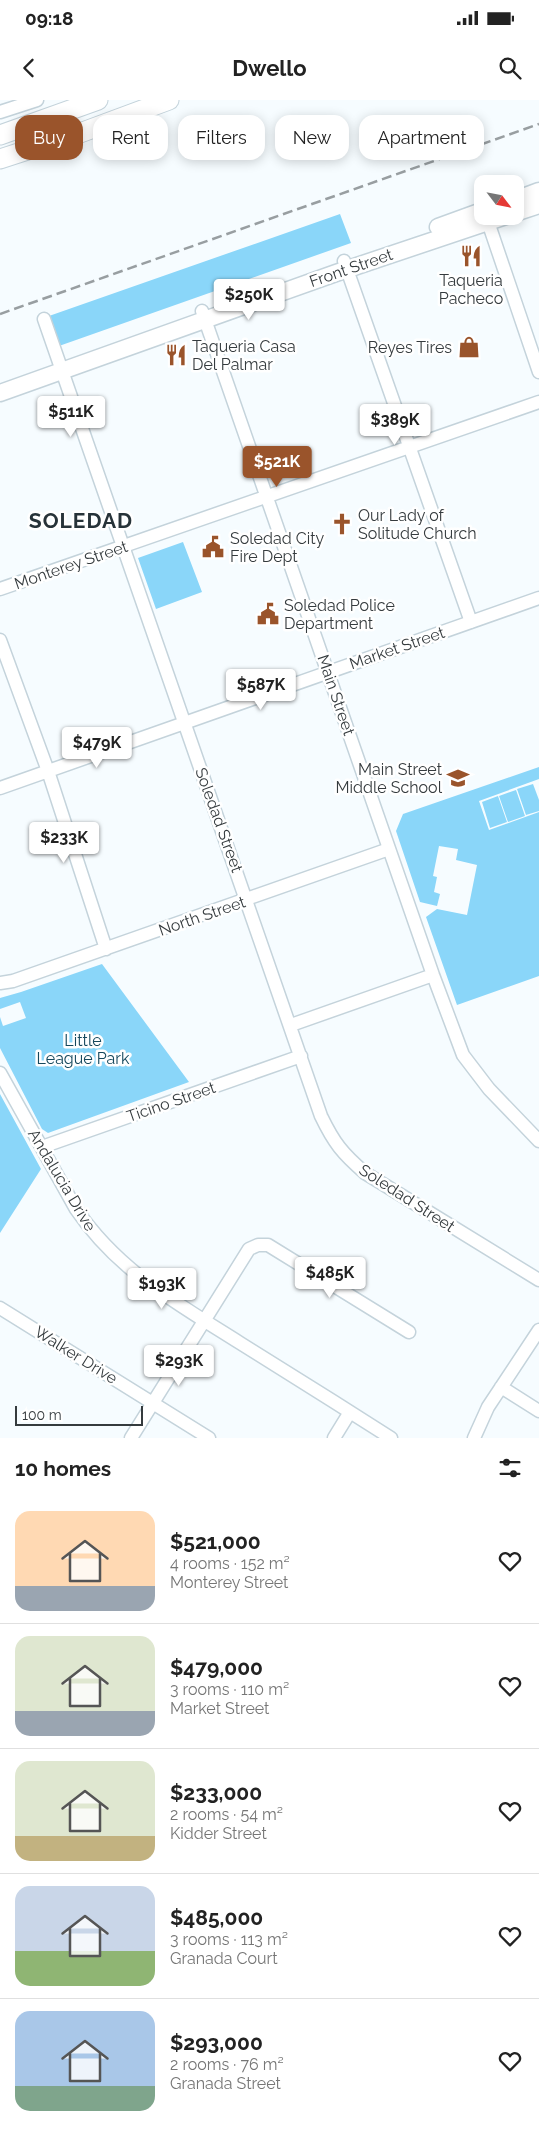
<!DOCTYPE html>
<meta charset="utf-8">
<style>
body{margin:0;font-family:Raleway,sans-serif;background:#f6f6f6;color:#222;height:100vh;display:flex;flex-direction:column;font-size:19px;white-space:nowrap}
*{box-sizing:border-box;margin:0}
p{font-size:16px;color:#767676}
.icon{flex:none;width:28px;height:28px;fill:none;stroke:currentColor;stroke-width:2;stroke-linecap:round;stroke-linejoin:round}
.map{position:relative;height:1338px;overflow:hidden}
.panel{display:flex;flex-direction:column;background:#fff;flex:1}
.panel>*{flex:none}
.banner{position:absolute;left:15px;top:15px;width:510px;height:45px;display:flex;gap:10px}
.needle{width:32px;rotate:122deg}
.fabs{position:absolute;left:474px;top:75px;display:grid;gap:10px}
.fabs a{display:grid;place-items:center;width:50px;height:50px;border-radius:10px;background:#fff;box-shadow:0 2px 12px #0003;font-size:25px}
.scale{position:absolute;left:15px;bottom:12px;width:128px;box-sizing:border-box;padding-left:5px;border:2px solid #353b3e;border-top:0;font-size:14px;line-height:18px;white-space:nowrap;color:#353b3e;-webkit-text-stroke:4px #fff;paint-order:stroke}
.price{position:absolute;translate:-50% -42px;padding:0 11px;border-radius:5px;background:#fff;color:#222;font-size:16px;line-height:32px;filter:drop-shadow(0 1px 2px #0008)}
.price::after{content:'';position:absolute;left:50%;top:30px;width:15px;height:11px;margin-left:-8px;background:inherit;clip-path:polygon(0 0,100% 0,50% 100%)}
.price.on{background:#9a542b;color:#fff}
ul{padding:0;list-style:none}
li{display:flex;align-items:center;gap:15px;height:125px;padding:0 15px}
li+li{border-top:1px solid #e0e0e0}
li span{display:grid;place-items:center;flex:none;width:140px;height:100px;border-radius:15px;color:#555}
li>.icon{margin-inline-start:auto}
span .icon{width:60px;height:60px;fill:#fffc;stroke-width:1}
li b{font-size:21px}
h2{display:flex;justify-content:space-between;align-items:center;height:60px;padding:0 15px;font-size:21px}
.pill{padding:0 18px;border-radius:15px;background:#fff;box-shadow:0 2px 12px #0003;font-size:18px;line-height:45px}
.pill.on{background:#9a542b;color:#fff}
.status{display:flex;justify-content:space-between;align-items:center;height:35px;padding:0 25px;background:#fff;direction:ltr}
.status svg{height:14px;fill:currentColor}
header{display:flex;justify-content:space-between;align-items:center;height:65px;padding:0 15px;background:#fff;font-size:22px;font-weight:700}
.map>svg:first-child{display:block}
.green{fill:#8ad6f9}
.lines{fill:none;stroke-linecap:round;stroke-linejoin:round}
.minor-casing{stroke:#c4d3db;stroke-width:15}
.major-casing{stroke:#c4d3db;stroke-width:19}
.highway-casing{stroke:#c4d3db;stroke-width:21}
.minor{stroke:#fff;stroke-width:12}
.major{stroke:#fff;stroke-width:16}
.highway{stroke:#fff;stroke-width:19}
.rail{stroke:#989ea1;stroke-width:2.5;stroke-dasharray:10 5;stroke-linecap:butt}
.labels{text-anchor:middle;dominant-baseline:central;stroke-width:5;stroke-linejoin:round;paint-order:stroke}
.street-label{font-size:16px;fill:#353b3e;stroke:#fff}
.poi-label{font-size:16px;fill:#353b3e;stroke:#fff;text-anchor:start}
.park-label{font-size:16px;fill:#15485d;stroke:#fff}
.district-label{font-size:21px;font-weight:bold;letter-spacing:1px;fill:#273339;stroke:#fff}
</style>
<div class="status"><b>09:18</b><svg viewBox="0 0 49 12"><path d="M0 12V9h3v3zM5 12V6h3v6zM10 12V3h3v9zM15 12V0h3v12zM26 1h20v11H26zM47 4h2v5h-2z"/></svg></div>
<header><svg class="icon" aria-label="back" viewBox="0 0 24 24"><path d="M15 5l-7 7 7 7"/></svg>Dwello<svg class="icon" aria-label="search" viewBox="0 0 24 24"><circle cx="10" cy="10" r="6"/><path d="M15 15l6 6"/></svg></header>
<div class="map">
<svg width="539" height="1338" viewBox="0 0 539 1338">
<rect width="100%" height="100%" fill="#f6fcff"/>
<path class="green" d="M 340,114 L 351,143 L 59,246 L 49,216 Z
M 183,442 L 202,492 L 156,509 L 138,458 Z
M 539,667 L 539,679 L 479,701 L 489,730 L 539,712 L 539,876 L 457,905 L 426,817 L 437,809 L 467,815 L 477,765 L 456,760 L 458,749 L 439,746 L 433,776 L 437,777 L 434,792 L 440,794 L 437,806 L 420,802 L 396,731 L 403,714 Z
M 533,684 L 539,700 L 539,711 L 526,715 L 517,689 Z
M 516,690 L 525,716 L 508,722 L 499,696 Z
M 498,696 L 507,722 L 490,728 L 482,702 Z
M 102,864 L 189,982 L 48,1033 L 42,1029 L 0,948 L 0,917 L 3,926 L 26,918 L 20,902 L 0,909 L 0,898 L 21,892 Z
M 0,994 L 41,1069 L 0,1133 Z"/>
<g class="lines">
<g class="minor-casing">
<path id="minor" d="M 0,12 L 37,0
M 486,116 L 539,272
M 344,161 L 471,522
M 202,211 L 433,875 L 463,955 L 489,989 L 539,1041
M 44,219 L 321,1016 C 334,1043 342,1053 365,1073 L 539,1180
M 0,489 L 539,302
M 0,540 L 48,671 L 106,849
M 0,688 L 539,498
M 0,883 L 13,881 L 389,749
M 291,925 L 433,875
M 0,973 L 76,1109 C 119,1172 177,1203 240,1243 C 290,1274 341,1306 391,1338
M 42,1047 L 301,956
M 0,1208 L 209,1338
M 501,1287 L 539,1311
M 131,1338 L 249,1149 L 258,1145 L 268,1145 L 409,1232
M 334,1338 L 350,1312
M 474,1338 L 488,1307 L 539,1230"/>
</g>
<g class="major-casing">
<path id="major" d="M 515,100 L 539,91
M 515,113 L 539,105
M 438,127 L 482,111
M 0,293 L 336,173 L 506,116"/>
</g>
<g class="highway-casing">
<path id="highway" d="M 0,35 L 98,0
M 0,59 L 80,33 L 169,0"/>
</g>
<use href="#minor" class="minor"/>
<use href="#major" class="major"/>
<use href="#highway" class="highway"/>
<path class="rail" d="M 0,214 L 539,24"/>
</g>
<defs>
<g id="restaurant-bare" transform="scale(1.725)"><path d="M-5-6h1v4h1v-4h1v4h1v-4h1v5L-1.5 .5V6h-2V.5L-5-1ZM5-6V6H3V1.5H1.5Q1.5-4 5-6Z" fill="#9a542b" stroke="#fff" stroke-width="2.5" paint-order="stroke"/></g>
<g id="shop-bare" transform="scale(1.725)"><path d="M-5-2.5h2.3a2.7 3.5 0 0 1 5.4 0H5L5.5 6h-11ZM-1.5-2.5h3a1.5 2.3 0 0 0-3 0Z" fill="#9a542b" stroke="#fff" stroke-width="2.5" paint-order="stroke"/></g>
<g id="church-bare" transform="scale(1.725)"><path d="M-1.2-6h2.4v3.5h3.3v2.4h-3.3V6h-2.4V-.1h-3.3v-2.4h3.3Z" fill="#9a542b" stroke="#fff" stroke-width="2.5" paint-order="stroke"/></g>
<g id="civic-bare" transform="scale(1.725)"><path d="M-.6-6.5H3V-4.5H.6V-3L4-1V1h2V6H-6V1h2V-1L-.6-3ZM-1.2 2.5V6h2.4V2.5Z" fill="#9a542b" stroke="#fff" stroke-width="2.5" paint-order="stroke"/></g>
<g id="school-bare" transform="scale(1.725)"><path d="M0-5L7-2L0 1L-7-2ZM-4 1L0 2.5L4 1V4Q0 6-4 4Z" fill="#9a542b" stroke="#fff" stroke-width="2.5" paint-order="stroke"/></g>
</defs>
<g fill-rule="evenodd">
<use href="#restaurant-bare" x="471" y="156"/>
<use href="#shop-bare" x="469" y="247"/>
<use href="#restaurant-bare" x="176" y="255"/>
<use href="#church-bare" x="342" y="424"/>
<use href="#civic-bare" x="213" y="447"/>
<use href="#civic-bare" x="268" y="514"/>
<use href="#school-bare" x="458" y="678"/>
</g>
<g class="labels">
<g class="street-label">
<text transform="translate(351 168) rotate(-19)">Front Street</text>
<text transform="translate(71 465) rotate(-19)">Monterey Street</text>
<text transform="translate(397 548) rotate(-19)">Market Street</text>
<text transform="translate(336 595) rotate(71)">Main Street</text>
<text transform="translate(219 720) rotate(70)">Soledad Street</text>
<text transform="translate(202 816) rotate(-19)">North Street</text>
<text transform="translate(171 1002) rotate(-19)">Ticino Street</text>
<text transform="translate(62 1080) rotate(59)">Andalucia Drive</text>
<text transform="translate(407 1098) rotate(33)">Soledad Street</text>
<text transform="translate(76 1255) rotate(32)">Walker Drive</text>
</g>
<g class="poi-label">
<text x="471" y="180" text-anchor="middle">Taqueria<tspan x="471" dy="18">Pacheco</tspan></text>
<text x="192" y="246">Taqueria Casa<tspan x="192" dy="18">Del Palmar</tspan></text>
<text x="452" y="247" text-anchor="end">Reyes Tires</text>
<text x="358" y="415">Our Lady of<tspan x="358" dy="18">Solitude Church</tspan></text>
<text x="230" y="438">Soledad City<tspan x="230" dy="18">Fire Dept</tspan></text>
<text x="284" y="505">Soledad Police<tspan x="284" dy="18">Department</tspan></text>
<text x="442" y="669" text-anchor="end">Main Street<tspan x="442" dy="18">Middle School</tspan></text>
</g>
<g class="park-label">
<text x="83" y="940">Little<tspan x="83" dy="18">League Park</tspan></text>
</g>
<g class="district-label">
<text x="81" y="420">SOLEDAD</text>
</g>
</g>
</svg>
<div class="fabs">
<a><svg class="needle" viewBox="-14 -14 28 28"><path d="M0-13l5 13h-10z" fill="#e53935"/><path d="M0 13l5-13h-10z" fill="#767676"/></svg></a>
</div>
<div class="scale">100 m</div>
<b class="price" style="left:249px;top:221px">$250K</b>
<b class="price" style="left:71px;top:338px">$511K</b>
<b class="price" style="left:395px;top:346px">$389K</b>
<b class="price on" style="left:277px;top:388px">$521K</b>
<b class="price" style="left:261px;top:611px">$587K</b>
<b class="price" style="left:97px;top:669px">$479K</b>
<b class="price" style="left:64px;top:764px">$233K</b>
<b class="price" style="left:330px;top:1199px">$485K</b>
<b class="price" style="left:162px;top:1210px">$193K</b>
<b class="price" style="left:179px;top:1287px">$293K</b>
<div class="banner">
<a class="pill on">Buy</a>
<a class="pill">Rent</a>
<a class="pill">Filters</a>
<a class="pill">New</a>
<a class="pill">Apartment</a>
</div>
</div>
<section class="panel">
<h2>10 homes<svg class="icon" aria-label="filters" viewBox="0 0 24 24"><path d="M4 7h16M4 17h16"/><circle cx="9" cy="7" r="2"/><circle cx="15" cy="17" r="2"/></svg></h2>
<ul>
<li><span style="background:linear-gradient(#ffd9b3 75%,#9aa5b1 0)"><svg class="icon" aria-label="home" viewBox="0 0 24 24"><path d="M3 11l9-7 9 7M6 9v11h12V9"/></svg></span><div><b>$521,000</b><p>4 rooms · 152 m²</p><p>Monterey Street</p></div><svg class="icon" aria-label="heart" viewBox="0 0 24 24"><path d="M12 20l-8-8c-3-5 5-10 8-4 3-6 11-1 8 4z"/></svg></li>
<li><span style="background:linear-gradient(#dfe7d0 75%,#9aa5b1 0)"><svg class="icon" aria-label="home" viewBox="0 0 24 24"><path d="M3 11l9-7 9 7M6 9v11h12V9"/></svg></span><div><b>$479,000</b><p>3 rooms · 110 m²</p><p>Market Street</p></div><svg class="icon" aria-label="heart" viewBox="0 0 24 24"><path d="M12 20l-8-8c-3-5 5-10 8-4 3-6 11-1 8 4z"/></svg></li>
<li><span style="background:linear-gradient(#dfe7d0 75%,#c2b280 0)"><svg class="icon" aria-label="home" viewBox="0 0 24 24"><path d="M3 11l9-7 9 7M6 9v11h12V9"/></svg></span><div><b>$233,000</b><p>2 rooms · 54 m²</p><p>Kidder Street</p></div><svg class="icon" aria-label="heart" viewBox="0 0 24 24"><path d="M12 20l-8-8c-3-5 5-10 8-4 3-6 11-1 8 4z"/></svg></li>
<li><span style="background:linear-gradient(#c9d6e8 65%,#8fb573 0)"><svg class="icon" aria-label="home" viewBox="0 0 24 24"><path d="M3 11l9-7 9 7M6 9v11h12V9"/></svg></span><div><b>$485,000</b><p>3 rooms · 113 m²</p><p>Granada Court</p></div><svg class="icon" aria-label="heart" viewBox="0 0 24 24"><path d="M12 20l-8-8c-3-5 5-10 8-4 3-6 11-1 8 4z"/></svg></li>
<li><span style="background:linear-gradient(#a9c7e8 75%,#7fa58c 0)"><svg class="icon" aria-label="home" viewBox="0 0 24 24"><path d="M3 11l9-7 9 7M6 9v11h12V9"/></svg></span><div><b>$293,000</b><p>2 rooms · 76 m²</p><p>Granada Street</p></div><svg class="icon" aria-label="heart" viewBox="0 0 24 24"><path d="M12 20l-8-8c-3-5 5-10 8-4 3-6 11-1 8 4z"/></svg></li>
</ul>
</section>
